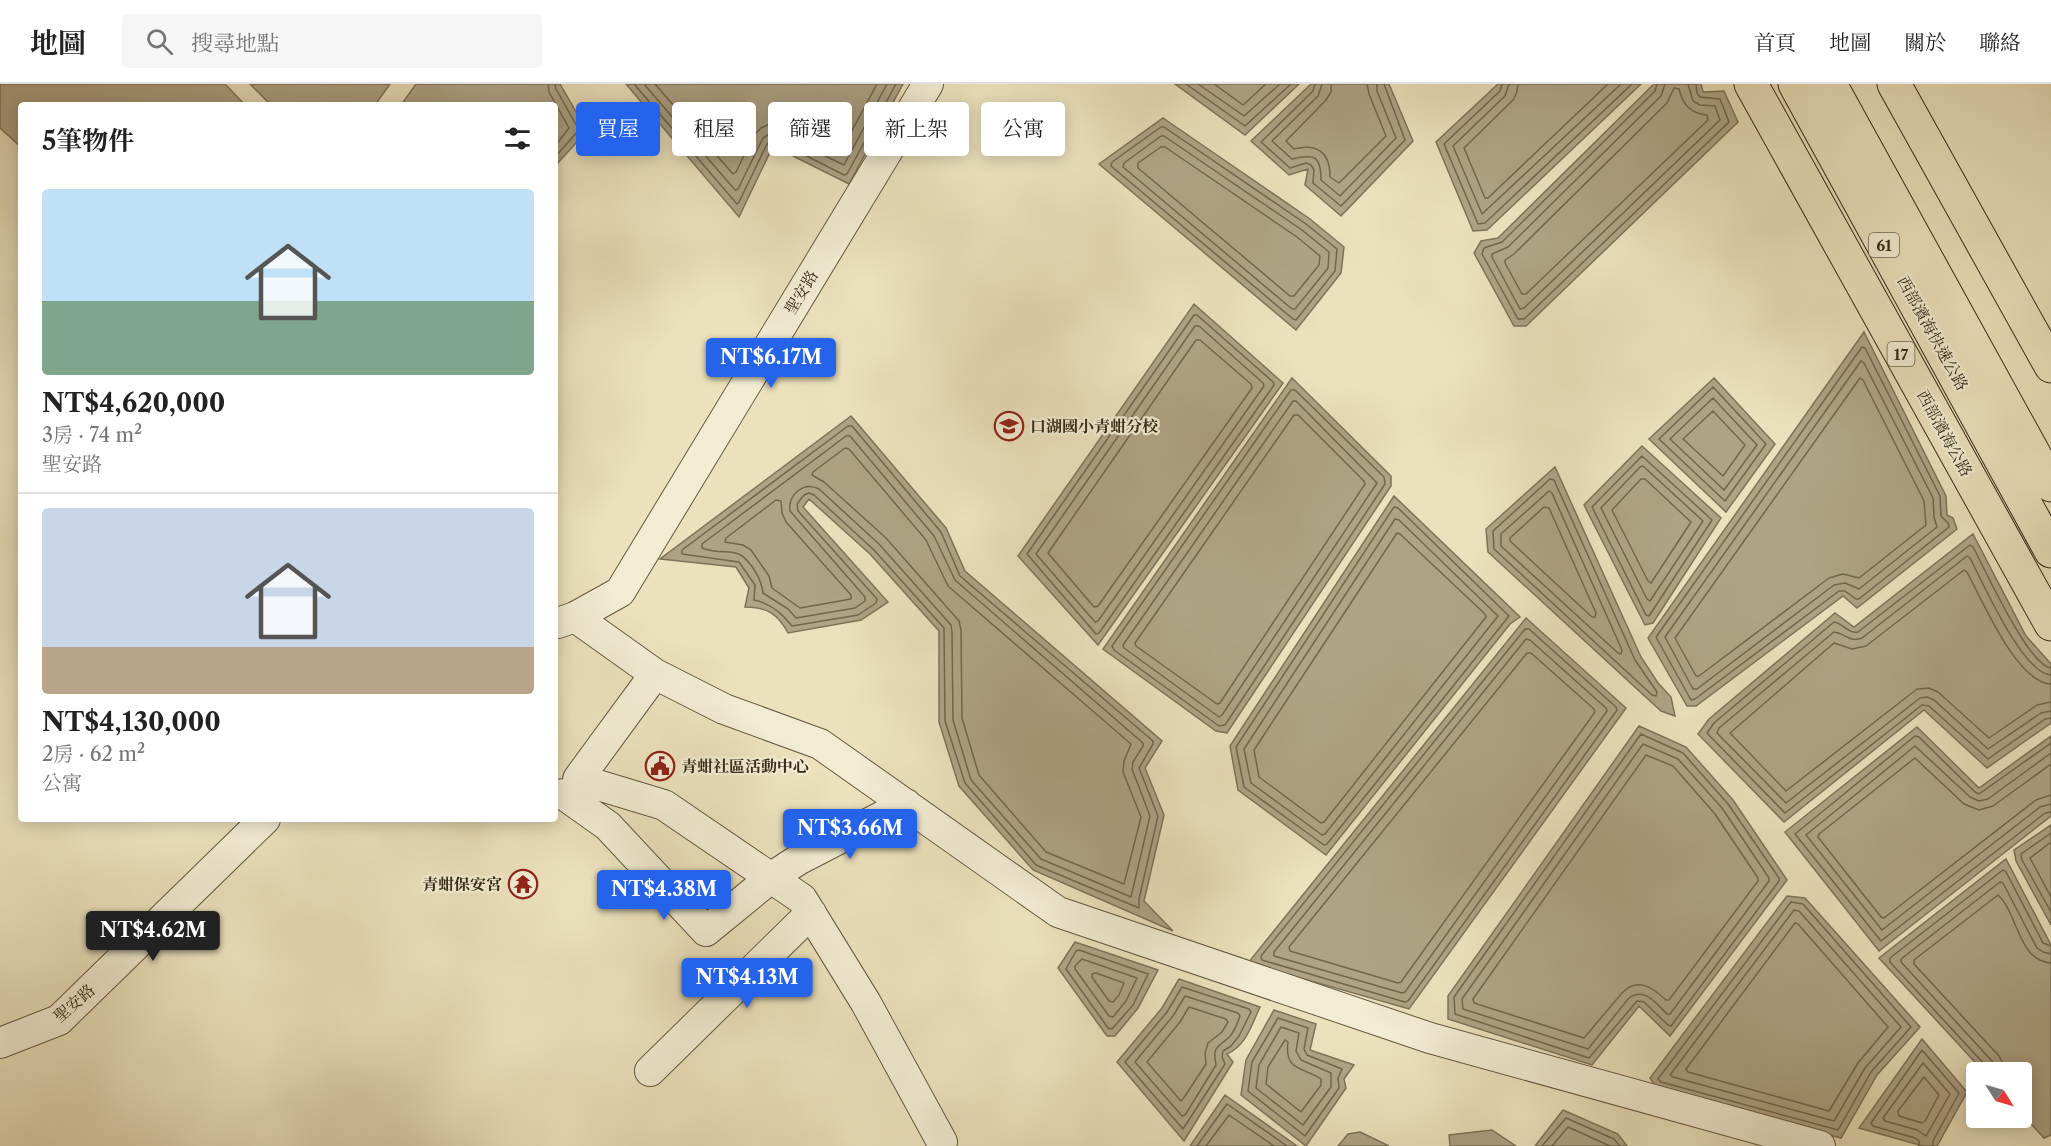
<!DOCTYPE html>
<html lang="zh-TW">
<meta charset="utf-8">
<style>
body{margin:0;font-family:"Libre Caslon Text","Noto Serif TC",serif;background:#f6f6f6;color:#222;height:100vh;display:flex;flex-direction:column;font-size:22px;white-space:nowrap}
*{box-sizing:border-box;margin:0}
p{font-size:20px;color:#767676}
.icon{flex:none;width:33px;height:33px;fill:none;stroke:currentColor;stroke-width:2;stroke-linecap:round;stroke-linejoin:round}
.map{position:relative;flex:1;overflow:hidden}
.sheet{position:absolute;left:18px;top:18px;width:540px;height:720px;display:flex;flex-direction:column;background:#fff;border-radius:6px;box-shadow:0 3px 15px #0003}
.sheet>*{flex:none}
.guide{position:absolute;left:576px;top:18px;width:570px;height:54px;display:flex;gap:12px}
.needle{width:39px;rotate:127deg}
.fabs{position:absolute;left:1966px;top:978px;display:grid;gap:12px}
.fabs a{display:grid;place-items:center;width:66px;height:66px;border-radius:6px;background:#fff;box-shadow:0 3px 15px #0003;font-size:30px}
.price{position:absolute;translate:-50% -51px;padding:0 14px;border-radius:6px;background:#2563eb;color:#fff;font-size:20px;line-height:39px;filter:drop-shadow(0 2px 3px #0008)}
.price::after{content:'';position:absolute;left:50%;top:36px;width:18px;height:14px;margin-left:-9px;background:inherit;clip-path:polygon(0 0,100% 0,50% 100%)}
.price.on{background:#222;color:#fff}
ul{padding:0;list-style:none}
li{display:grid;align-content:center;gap:12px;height:318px;padding:0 24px}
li+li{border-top:2px solid #e0e0e0}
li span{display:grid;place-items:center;height:186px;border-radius:6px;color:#555}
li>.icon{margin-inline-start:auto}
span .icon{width:108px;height:108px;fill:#fffc;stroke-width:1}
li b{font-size:26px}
h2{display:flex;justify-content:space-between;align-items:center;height:72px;padding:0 24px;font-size:26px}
.tag{padding:0 21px;border-radius:6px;background:#fff;box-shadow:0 3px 15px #0003;font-size:21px;line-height:54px}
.tag.on{background:#2563eb;color:#fff}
header{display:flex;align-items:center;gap:36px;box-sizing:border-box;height:84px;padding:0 30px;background:#fff;border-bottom:2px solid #e0e0e0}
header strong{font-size:28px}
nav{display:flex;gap:33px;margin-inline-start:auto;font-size:21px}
.search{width:420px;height:54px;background:#f6f6f6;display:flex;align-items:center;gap:15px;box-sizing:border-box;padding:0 21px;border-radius:6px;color:#767676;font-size:22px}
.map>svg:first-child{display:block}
.water{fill:#aea385;stroke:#7e735a;stroke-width:1.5}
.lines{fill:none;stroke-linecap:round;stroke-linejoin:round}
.shore{stroke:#72664f;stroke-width:1.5}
.minor-casing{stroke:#645842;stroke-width:32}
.major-casing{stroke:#372a19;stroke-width:35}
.highway-casing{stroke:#372a19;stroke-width:35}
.minor{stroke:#f2ecd3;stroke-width:30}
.major{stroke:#ebe1bc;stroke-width:33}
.highway{stroke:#ebe1bc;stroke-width:33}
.labels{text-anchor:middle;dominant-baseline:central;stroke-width:4.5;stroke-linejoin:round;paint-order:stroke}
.shield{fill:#f2ecd3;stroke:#6f6451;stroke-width:1.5}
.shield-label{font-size:15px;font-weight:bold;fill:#372a19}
.street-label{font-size:16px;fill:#372a19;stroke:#f2ecd3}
.poi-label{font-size:16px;font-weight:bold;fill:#372a19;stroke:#f2ecd3;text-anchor:start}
</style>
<header>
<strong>地圖</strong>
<div class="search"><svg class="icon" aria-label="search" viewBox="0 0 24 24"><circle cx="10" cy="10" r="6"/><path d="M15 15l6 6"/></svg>搜尋地點</div>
<nav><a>首頁</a><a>地圖</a><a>關於</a><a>聯絡</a></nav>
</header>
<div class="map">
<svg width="2051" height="1062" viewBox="0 0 2051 1062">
<rect width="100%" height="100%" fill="#ebe1bc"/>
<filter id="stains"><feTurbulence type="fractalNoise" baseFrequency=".00333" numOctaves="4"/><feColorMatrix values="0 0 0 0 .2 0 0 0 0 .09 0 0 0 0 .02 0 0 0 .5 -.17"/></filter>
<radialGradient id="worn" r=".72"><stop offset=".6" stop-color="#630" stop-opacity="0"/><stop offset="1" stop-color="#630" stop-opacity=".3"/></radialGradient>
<path class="water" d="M 0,0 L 225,0 L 244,20 L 21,21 L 21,63 L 0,44 Z
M 250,0 L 390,0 L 375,21 L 271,21 Z
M 416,0 L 560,0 L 587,47 L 555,82 L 555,21 L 401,21 Z
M 626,0 L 903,0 L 849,100 L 773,62 L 739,133 Z
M 1175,0 L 1299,0 L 1245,51 Z
M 1311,0 L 1389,0 L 1413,57 L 1341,132 L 1305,101 L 1308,85 L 1289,91 L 1251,57 Z
M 1498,0 L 1641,0 L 1487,146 L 1473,147 L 1436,58 Z
M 1654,0 L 1701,0 L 1703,8 L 1724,7 L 1738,38 L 1526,242 L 1514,242 L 1474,169 L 1481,157 L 1498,154 Z
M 1163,34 L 1310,135 L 1344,163 L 1341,189 L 1296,246 L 1099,80 Z
M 1194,220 L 1283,299 L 1098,561 L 1018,472 Z
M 1864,248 L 1946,412 L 1947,431 L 1953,434 L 1957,445 L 1857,524 L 1843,512 L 1696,622 L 1687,622 L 1648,554 Z
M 1292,294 L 1391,392 L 1391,402 L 1227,649 L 1216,647 L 1103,565 Z
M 1714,294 L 1775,360 L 1726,428 L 1649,355 Z
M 851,332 L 946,444 L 965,487 L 1162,657 L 1145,684 L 1164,731 L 1144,817 L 1173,847 L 1033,786 L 959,702 L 939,638 L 939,547 L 870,470 L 809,415 L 803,423 L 888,518 L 861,536 L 788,549 C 778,530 767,523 745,523 L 749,504 L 736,483 L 660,475 Z
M 1642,362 L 1721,434 L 1653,539 L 1645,541 L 1584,421 Z
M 1555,383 L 1641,573 L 1658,599 L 1671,613 L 1675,632 L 1661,627 L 1488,468 L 1486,445 Z
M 1394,412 L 1520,533 L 1510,540 L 1326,771 L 1238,706 L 1230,662 Z
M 1973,450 L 2026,552 L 2051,580 L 2051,639 L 1987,684 L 1924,626 L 1784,738 L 1698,650 L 1709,635 L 1835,529 L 1854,543 Z
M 1526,534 L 1626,624 L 1409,925 L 1248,879 Z
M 1639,642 L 1686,663 L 1733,716 L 1787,796 L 1670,952 L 1639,922 L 1592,981 L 1448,935 L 1448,912 Z
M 1917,643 L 1979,704 L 2051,652 L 2051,732 L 1879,867 L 1785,748 Z
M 2051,741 L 2051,841 L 2016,777 L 2014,766 Z
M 2006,775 L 2051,861 L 2051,1051 L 2044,1054 L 2022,1030 L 2022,988 L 1984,988 L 1879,874 Z
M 1787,812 L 1805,814 L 1920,943 L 1877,991 L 1841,1054 L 1656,1003 L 1650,994 Z
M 1075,858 L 1158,886 L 1138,924 L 1115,952 L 1107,952 L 1058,884 Z
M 1179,895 L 1260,923 C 1252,940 1246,962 1227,970 L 1233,978 L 1184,1057 L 1117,978 L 1162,924 Z
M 1274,926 L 1316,940 L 1310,966 L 1354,981 L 1344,995 L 1346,1004 L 1306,1062 L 1241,1011 L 1246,976 Z
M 1922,955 L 1967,1008 L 1937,1062 L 1923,1062 L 1859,1044 Z
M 1225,1011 L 1297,1062 L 1190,1062 Z
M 1563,1026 L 1618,1050 L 1627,1062 L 1535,1062 Z
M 1492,1046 L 1516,1062 L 1450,1062 L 1449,1051 Z
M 1360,1048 L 1389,1062 L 1338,1062 L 1348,1050 Z"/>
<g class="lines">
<path class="shore" d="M 548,0 L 549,8 L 569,44 L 555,62
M 634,0 L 737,120 L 739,118 L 767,60 L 772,57 L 777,57 L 844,91 L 847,90 L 896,0
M 644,0 L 735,106 L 738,105 L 763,54 L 771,49 L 780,50 L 844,81 L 887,0
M 655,0 L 733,90 L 736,88 L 754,51 L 761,44 L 770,40 L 784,42 L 840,69 L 877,0
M 1186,0 L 1245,42 L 1291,0
M 1198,0 L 1244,32 L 1280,0
M 1214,0 L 1243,21 L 1266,0
M 1315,0 L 1313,7 L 1261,58 L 1290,84 L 1306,79 L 1311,81 L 1314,86 L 1313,99 L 1341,122 L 1405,56 L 1384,0
M 1322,0 L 1318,12 L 1272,57 L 1292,75 C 1314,70 1321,71 1321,96 L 1340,112 L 1396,54 L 1377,7 L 1377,0
M 1331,0 L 1331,8 L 1326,16 L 1286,57 L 1294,65 C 1317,59 1330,68 1330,93 L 1339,99 L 1386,52 L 1369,10 L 1367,0
M 1502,0 L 1500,7 L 1444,60 L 1478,140 L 1485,139 L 1632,0
M 1509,0 L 1505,12 L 1453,62 L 1482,130 L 1621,0
M 1518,0 L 1517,8 L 1513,16 L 1464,64 L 1485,114 L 1488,114 L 1608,0
M 1657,0 L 1655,7 L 1502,158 L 1484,164 L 1482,170 L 1518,235 L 1524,235 L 1729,38 L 1720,15 L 1700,13 L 1697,9 L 1696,0
M 1665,0 L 1661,12 L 1508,163 L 1492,170 L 1492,173 L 1520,225 L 1524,224 L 1720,36 L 1715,22 L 1700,21 L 1693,17 L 1688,0
M 1674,4 L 1679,5 C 1683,21 1690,29 1707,31 L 1708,36 L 1526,210 L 1522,210 L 1505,179 L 1505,176 L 1514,170 L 1667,19 Z
M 1161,43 L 1164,43 L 1306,140 L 1337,165 L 1335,187 L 1296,236 L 1293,235 L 1111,82 L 1112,78 Z
M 1161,52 L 1164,52 L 1302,146 L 1329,168 L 1328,184 L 1295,225 L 1292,225 L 1123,83 L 1124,79 Z
M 1161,63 L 1165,63 L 1297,153 L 1320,172 L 1319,181 L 1294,212 L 1290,212 L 1138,84 L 1138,79 Z
M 555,73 L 579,46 L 556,5 L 555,0
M 1194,231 L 1197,231 L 1273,298 L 1274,301 L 1099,549 L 1096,550 L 1027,470 Z
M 1195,242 L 1199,242 L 1263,299 L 1264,302 L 1098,537 L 1095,538 L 1036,470 Z
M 1196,256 L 1200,256 L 1251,300 L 1252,304 L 1098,522 L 1094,523 L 1048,469 Z
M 1862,263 L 1865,264 L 1940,412 L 1941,432 L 1948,439 L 1949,443 L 1859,515 L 1856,515 L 1845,507 L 1839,507 L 1695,615 L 1691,616 L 1656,553 Z
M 1861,277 L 1864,279 L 1933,414 L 1934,433 L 1937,443 L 1859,505 L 1845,499 L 1834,501 L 1697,605 L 1693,605 L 1665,553 Z
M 1860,294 L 1863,296 L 1924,417 L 1926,441 L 1859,494 L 1843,490 L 1829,494 L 1699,592 L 1696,592 L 1675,554 Z
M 1713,303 L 1766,360 L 1725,417 L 1659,355 Z
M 1291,306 L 1295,306 L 1384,393 L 1385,400 L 1225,641 L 1219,642 L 1114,566 L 1112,562 Z
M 1713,314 L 1757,361 L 1724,406 L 1670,355 Z
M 1293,317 L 1296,317 L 1377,399 L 1222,631 L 1219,633 L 1124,564 L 1123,561 Z
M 1713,327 L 1745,361 L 1723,392 L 1683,355 Z
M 1294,331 L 1298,331 L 1364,397 L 1365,400 L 1220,619 L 1217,620 L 1136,562 L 1135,559 Z
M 848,342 L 852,342 L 941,448 L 960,492 L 1153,657 L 1153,660 L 1139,684 L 1158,732 L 1139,815 L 1139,824 L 1036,781 L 965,699 L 945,637 L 944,544 L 874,466 L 814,411 L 809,409 L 804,411 L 797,420 L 798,427 L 877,515 L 876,519 L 858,531 L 792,542 C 782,529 770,519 754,516 L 755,501 L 739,478 L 682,470 L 682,466 Z
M 846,352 L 850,352 L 934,452 L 955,496 L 1143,659 L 1143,662 L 1133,678 L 1132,685 L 1150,732 L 1131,813 L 1041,775 L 971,696 L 953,636 L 952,548 L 951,541 L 879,460 L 819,405 C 803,397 788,411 790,427 L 865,513 L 865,517 L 855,524 L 796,534 L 788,525 L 763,509 C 762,500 760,495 755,487 C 736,457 728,474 702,464 L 702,460 Z
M 845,364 L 849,365 L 926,456 L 948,502 L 1131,660 L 1124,677 L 1123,688 L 1141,733 L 1124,800 L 1046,768 L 979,691 L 962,634 L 961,546 L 959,537 L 886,454 L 824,398 L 812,391 L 813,388 Z
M 1642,372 L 1712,436 L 1649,532 L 1646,531 L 1592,423 Z
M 1643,382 L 1703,437 L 1650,517 L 1647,515 L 1601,424 L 1640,383 Z
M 1550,395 L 1554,396 L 1635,576 L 1657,608 L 1656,612 L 1652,611 L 1494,465 L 1493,447 Z
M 1641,395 L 1645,395 L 1691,438 L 1651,499 L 1648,497 L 1612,426 Z
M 1549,407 L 1552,409 L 1622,566 L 1621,570 L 1618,569 L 1501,462 L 1501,450 Z
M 776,416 L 781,417 L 782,429 L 786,438 L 851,511 L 851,515 L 800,524 L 772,504 L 769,492 L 751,466 L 743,461 L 725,458 L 726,454 Z
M 1394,423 L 1398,424 L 1509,532 L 1327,760 L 1324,761 L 1244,703 L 1236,663 Z
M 1544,423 L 1549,424 L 1596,529 L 1595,533 L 1592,533 L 1510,457 L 1510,454 Z
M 1395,435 L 1399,436 L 1498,532 L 1325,750 L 1322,751 L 1251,699 L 1244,665 Z
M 1397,449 L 1400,450 L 1485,530 L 1486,533 L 1324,738 L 1321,739 L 1259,693 L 1254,666 Z
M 1525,545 L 1529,545 L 1616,623 L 1617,626 L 1408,917 L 1405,918 L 1262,876 L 1261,872 Z
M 1526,555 L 1530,556 L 1606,624 L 1607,627 L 1405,908 L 1402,909 L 1274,872 L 1274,868 Z
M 1527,569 L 1531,569 L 1594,625 L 1595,628 L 1401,898 L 1398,899 L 1290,867 L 1289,863 Z
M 2051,584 C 2028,581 1985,485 1973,463 L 1970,461 L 1858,548 C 1848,550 1843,539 1834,538 L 1714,639 L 1707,649 L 1785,729 L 1922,621 L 1929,622 L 1988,675 L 2045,635 L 2051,634
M 2051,591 C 2023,590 1983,499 1970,474 L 1967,472 L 1862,554 C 1849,559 1845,549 1834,548 L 1719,644 L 1717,649 L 1786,719 L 1920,614 L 1927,613 L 1934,616 L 1988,665 L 2041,629 L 2051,627
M 2051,600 C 2017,599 1982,516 1967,488 L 1964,486 L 1866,562 L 1852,565 L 1834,559 L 1730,649 L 1786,707 L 1917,605 L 1929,604 L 1938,608 L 1989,654 L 2037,621 L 2051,618
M 1641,650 L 1683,669 L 1728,720 L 1779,794 L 1779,797 L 1671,942 L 1668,941 L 1644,918 L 1637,917 L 1589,974 L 1455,930 L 1454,913 Z
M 2051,659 L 1979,710 L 1975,708 L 1919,653 L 1915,652 L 1795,750 L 1881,857 L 2045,729 L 2051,728
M 1643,660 L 1678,675 L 1722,724 L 1769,794 L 1769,797 L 1670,930 L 1667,930 C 1656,919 1644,902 1628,915 L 1588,965 L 1463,925 L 1462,915 Z
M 2051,669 L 1988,715 L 1979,717 L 1970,713 L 1915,662 L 1806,751 L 1882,846 L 2040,723 L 2051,720
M 1646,671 L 1673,682 L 1715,730 L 1758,794 L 1758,797 L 1669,916 L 1666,916 C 1652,903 1638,893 1622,909 L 1584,954 L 1474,919 L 1473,915 Z
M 2051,680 L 1993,722 L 1979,726 L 1964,720 L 1915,674 L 1819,750 L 1818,753 L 1881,833 L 1884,834 L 2036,716 L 2051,711
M 2051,749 L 2021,770 L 2022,776 L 2051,828
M 2051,758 L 2030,774 L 2051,813
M 1791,818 L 1803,820 L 1911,943 L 1871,988 L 1838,1046 L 1661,998 L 1658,995 Z
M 1794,826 L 1799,827 L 1901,943 L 1865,984 L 1834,1037 L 1673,993 L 1670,991 Z
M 1795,839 L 1798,840 L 1888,943 L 1858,979 L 1829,1027 L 1688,988 L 1686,985 Z
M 1079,866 L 1148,890 L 1133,921 L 1112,945 L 1108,944 L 1066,885 L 1076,867 Z
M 1082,875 L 1137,894 L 1126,917 L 1113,933 L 1109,932 L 1075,885 L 1075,882 Z
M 1096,889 L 1124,899 L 1119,911 L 1113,918 L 1109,917 L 1092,893 L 1092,890 Z
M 1182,903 L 1249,925 L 1251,928 L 1239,952 L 1231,962 L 1223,967 L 1222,973 L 1225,980 L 1183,1045 L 1125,978 L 1167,928 Z
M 1185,912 L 1238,929 L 1240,932 C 1237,940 1234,950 1227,955 C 1215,965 1213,964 1216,981 L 1185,1031 L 1182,1032 L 1135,978 L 1173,932 Z
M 1189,923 L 1226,935 L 1228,938 L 1222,948 L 1208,959 L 1205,969 L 1206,980 L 1183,1015 L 1181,1017 L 1147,978 L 1180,938 Z
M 1278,934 L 1308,944 L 1304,965 L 1307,971 L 1342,985 L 1338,994 L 1339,1004 L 1305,1052 L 1248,1007 L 1252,978 Z
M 1281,943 L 1299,949 L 1296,967 L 1301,976 L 1331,989 L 1331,1003 L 1303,1041 L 1256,1004 L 1259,981 Z
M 1285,956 L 1288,958 C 1284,988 1304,983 1321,995 L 1321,1001 L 1301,1028 L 1266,1000 L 1268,983 Z
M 1923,979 L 1950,1010 L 1926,1052 L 1917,1046 L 1885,1037 L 1883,1034 Z
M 1988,988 L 1986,982 L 1890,878 L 1890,874 L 2003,786 L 2006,788 L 2043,859 L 2051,862
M 1995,988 L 1992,977 L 1901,878 L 1901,875 L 2000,798 L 2003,799 L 2037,864 L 2043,868 L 2051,870
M 2004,988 L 2003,980 L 1999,972 L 1914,880 L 1914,876 L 1998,811 C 2018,829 2018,877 2051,879
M 1924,993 L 1939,1011 L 1925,1037 L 1922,1039 L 1899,1032 L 1898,1027 Z
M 1197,1062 L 1227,1020 L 1287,1062
M 1206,1062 L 1229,1031 L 1274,1062
M 1542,1062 L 1566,1034 L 1614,1055 L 1620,1062
M 1552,1062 L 1568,1043 L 1610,1062
M 1919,1062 L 1919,1057 L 1915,1054 L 1873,1042 L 1871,1039 L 1922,966 L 1959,1009 L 1933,1057 L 1933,1062"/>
<g class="minor-casing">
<path id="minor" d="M 575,533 L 655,590 L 724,625 L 820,660 L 1058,828 L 1430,954 L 1820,1062
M 558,539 L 575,533 L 620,508 L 928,0
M 655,590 L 578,695 L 664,721 L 802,815 L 866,919 L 942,1058
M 563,710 L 608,742 L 706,847 L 772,793 L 798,776 L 906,720
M 0,959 L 59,936 L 265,735
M 650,987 L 811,829"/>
</g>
<g class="major-casing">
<path id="major" d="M 1751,0 L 2051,540
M 1894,0 L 2051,282"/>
</g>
<g class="highway-casing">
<path id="highway" d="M 1795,0 L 2051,467
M 1830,0 L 2051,401"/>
</g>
<use href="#minor" class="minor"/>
<use href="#major" class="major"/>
<use href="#highway" class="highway"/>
</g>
<defs>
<g id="school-ring" transform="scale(1.5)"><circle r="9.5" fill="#f2ecd3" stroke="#8f2418" stroke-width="1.5"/><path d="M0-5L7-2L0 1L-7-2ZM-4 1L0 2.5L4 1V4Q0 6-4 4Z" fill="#8f2418"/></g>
<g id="civic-ring" transform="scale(1.5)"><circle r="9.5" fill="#f2ecd3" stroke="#8f2418" stroke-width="1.5"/><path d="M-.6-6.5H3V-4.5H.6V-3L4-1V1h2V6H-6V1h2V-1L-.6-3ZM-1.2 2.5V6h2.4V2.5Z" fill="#8f2418"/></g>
<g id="temple-ring" transform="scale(1.5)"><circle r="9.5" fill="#f2ecd3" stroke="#8f2418" stroke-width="1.5"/><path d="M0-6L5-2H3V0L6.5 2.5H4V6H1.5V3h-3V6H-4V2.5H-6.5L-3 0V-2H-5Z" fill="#8f2418"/></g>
</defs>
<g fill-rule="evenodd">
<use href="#school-ring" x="1009" y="342"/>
<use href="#civic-ring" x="660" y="682"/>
<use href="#temple-ring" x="523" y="800"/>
</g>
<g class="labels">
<g class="shield">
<rect x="1869" y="149" width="30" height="24" rx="4.5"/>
<rect x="1887.5" y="258" width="27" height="24" rx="4.5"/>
</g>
<g class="shield-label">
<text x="1884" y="161">61</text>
<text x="1901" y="270">17</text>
</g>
<g class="street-label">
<text transform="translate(801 208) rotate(-59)">聖安路</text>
<text transform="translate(1933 249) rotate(61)">西部濱海快速公路</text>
<text transform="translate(1945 349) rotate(61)">西部濱海公路</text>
<text transform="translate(74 919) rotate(-41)">聖安路</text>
</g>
<g class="poi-label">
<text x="1030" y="342">口湖國小青蚶分校</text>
<text x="681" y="682">青蚶社區活動中心</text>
<text x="502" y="800" text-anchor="end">青蚶保安宮</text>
</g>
</g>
<rect width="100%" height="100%" filter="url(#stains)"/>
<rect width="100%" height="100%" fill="url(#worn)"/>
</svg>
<div class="fabs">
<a><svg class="needle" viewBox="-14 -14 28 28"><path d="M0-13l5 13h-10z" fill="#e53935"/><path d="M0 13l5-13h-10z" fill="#767676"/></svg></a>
</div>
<b class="price" style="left:771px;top:305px">NT$6.17M</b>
<b class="price" style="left:850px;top:776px">NT$3.66M</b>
<b class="price" style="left:664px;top:837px">NT$4.38M</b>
<b class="price on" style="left:153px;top:878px">NT$4.62M</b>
<b class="price" style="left:747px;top:925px">NT$4.13M</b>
<div class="guide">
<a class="tag on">買屋</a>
<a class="tag">租屋</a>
<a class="tag">篩選</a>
<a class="tag">新上架</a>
<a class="tag">公寓</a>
</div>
<section class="sheet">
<h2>5筆物件<svg class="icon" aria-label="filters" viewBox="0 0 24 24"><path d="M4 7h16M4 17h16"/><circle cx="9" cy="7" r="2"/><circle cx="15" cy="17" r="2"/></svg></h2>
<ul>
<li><span style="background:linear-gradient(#bfe0f5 60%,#7fa58c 0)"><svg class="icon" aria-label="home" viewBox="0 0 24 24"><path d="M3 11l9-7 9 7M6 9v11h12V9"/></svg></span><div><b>NT$4,620,000</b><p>3房 · 74 m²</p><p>聖安路</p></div></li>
<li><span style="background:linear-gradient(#c9d6e8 75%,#b9a48a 0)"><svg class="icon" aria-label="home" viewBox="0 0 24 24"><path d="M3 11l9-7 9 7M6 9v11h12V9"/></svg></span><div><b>NT$4,130,000</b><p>2房 · 62 m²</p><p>公寓</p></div></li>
</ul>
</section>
</div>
